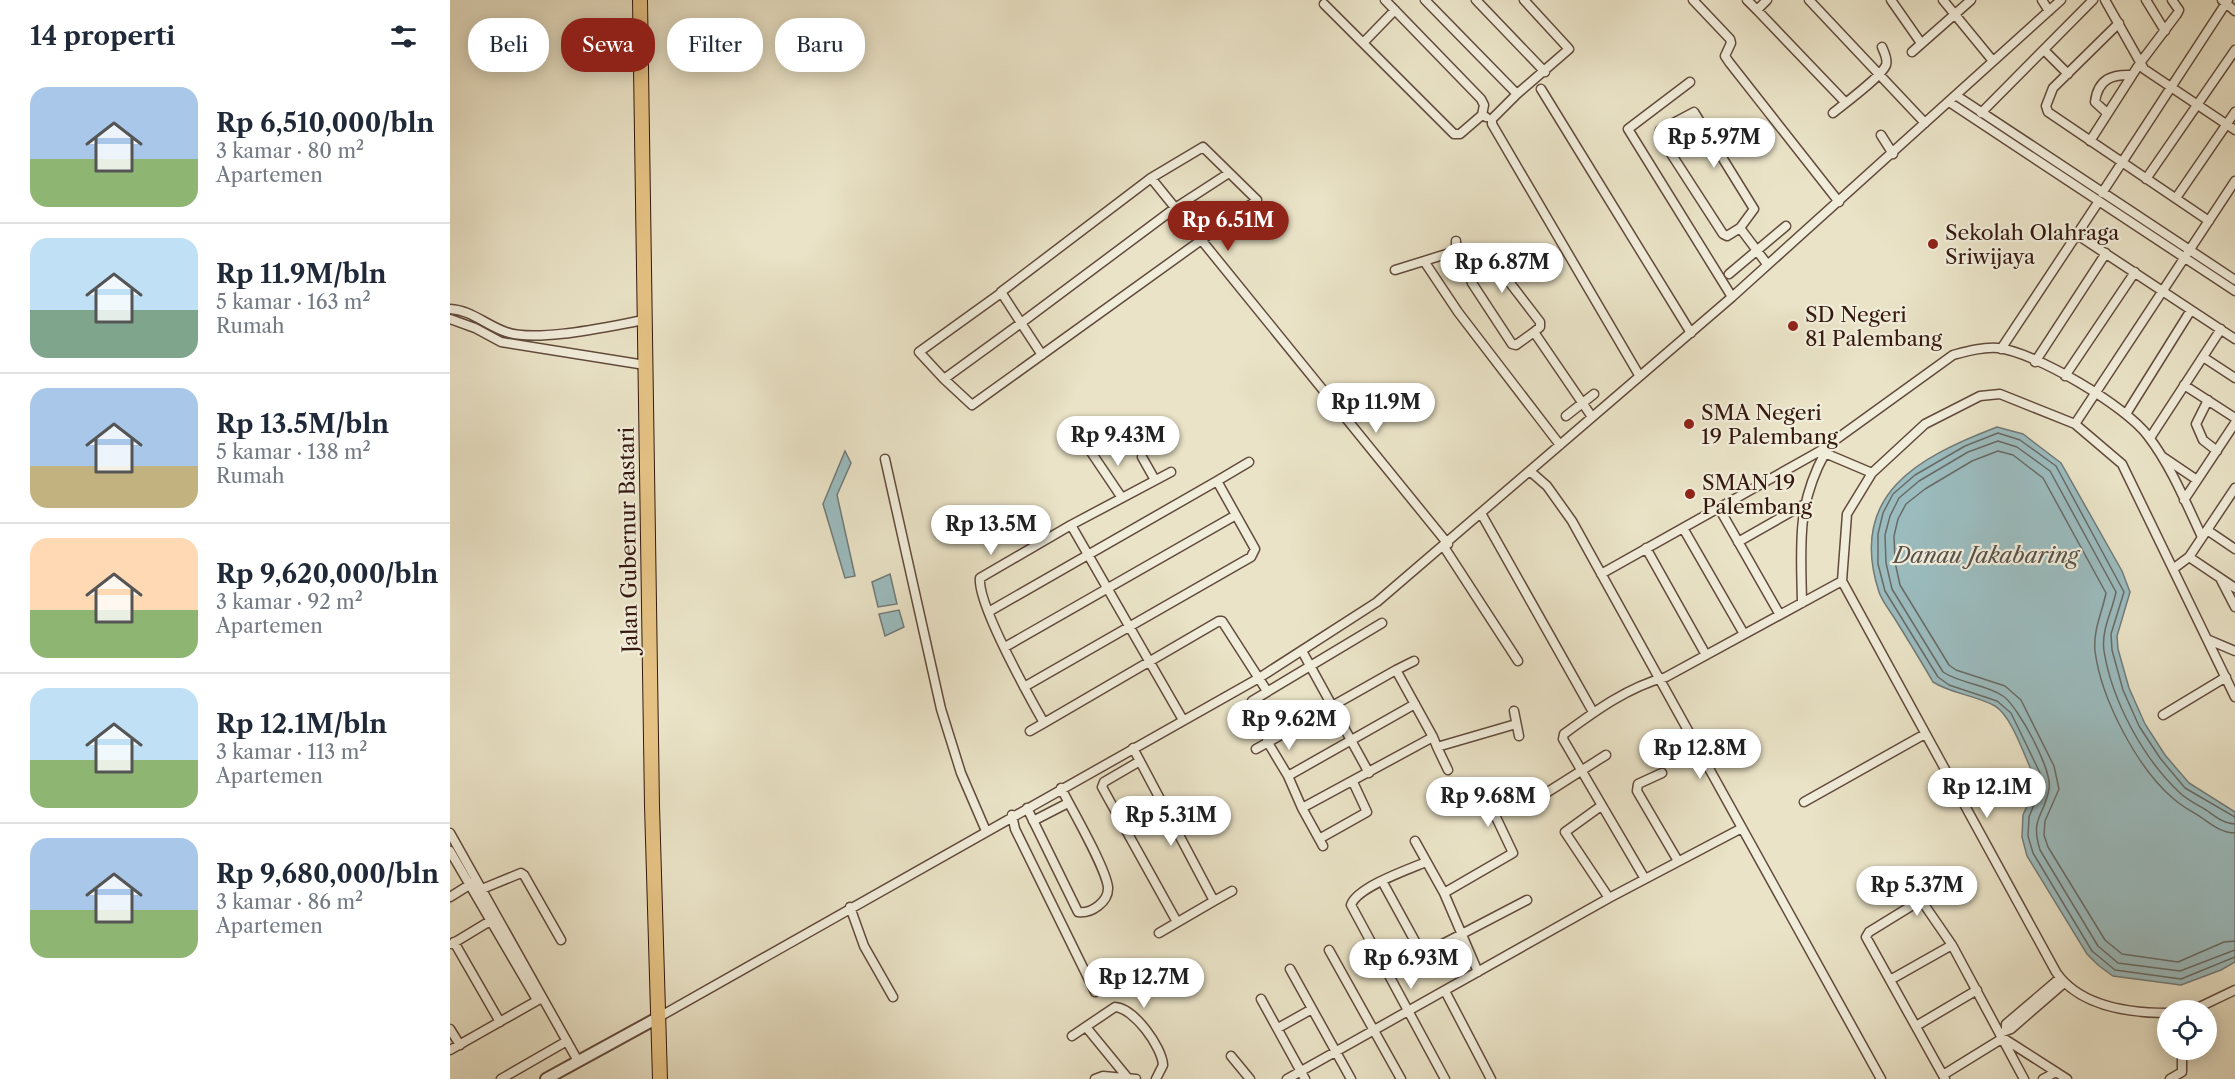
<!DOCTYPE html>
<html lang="id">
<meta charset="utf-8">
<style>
body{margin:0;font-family:"Libre Caslon Text",serif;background:#f6f6f7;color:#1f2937;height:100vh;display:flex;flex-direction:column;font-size:22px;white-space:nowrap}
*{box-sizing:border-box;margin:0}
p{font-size:20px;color:#747a83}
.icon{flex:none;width:33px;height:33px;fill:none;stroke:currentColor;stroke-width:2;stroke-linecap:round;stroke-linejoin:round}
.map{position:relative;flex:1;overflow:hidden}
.details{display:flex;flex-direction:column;background:#fff;width:450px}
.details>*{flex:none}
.guide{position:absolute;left:18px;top:18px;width:570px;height:54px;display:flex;gap:12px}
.fabs{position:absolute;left:1707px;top:1000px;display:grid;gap:12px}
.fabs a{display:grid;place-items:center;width:60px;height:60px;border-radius:50%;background:#fff;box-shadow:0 3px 15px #0003;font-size:30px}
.price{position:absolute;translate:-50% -51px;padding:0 14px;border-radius:21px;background:#fff;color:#222;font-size:20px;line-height:39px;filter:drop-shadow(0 2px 3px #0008)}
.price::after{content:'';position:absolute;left:50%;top:36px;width:18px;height:14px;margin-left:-9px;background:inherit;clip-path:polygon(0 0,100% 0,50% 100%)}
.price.selected{background:#8f2418;color:#fff}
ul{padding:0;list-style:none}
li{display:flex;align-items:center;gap:18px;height:150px;padding:0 30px}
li+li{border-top:2px solid #e0e1e3}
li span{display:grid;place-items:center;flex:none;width:168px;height:120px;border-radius:18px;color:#555}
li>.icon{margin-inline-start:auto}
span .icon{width:72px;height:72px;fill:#fffc;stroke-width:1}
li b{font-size:26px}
h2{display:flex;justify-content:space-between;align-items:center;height:72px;padding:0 30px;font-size:26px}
.tag{padding:0 21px;border-radius:24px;background:#fff;box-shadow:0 3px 15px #0003;font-size:21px;line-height:54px}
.tag.selected{background:#8f2418;color:#fff}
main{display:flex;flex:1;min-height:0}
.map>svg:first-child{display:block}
.water{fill:#9bbcbf;stroke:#727a78;stroke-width:1.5}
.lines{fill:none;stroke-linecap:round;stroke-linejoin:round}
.shore{stroke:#686a66;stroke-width:1.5}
.minor-casing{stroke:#624b3c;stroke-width:11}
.tertiary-casing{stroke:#624b3c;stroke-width:14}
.trunk-casing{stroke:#34180e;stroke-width:16}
.minor{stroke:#f1eddb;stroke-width:8}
.tertiary{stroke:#f1eddb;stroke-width:10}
.trunk{stroke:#e5c284;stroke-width:14}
.poi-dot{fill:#8f2418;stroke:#f1eddb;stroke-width:2}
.labels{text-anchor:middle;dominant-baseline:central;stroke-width:4.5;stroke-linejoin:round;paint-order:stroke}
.poi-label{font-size:21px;fill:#34180e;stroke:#f1eddb;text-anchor:start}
.street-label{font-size:21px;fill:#34180e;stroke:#f1eddb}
.water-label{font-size:22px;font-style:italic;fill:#58514c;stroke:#f1eddb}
</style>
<main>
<section class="details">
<h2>14 properti<svg class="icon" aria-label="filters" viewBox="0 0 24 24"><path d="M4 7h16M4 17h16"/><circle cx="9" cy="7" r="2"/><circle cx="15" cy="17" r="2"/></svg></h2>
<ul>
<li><span style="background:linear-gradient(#a9c7e8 60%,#8fb573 0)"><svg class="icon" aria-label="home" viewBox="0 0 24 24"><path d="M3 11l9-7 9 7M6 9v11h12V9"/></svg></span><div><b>Rp 6,510,000/bln</b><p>3 kamar · 80 m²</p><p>Apartemen</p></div></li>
<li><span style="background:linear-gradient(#bfe0f5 60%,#7fa58c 0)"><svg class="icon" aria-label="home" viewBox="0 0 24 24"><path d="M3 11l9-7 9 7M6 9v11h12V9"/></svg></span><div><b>Rp 11.9M/bln</b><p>5 kamar · 163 m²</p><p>Rumah</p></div></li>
<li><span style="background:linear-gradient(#a9c7e8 65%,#c2b280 0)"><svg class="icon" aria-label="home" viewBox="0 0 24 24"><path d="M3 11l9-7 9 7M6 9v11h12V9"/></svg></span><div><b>Rp 13.5M/bln</b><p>5 kamar · 138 m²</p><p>Rumah</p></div></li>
<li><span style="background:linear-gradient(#ffd9b3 60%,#8fb573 0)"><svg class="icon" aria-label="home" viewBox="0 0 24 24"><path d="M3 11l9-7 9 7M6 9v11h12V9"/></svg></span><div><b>Rp 9,620,000/bln</b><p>3 kamar · 92 m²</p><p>Apartemen</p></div></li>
<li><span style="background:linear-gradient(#bfe0f5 60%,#8fb573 0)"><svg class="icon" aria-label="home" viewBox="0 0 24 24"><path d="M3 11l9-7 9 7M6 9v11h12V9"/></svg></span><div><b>Rp 12.1M/bln</b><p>3 kamar · 113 m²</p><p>Apartemen</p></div></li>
<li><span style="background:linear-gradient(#a9c7e8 60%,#8fb573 0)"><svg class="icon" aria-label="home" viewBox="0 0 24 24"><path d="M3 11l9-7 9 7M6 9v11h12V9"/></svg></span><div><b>Rp 9,680,000/bln</b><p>3 kamar · 86 m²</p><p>Apartemen</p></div></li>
</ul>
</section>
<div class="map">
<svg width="1785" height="1079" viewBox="0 0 1785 1079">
<rect width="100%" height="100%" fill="#eae3c7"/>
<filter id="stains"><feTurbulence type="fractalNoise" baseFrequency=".00333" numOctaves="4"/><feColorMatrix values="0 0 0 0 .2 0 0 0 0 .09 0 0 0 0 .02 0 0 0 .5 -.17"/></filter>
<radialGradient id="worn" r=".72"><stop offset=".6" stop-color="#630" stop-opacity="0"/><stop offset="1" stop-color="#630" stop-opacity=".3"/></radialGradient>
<path class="water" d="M 1547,427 L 1573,434 L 1611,463 L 1672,571 L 1680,592 L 1667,636 L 1668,649 L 1679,688 L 1695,724 L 1715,755 L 1739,783 L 1785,812 L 1785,962 L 1771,970 L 1731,985 L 1663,976 L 1648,965 L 1637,954 L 1577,856 L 1572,837 L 1573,815 L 1586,786 L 1584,776 C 1575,758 1562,716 1545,706 C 1525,695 1502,694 1483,682 C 1471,661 1458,640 1445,619 C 1440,611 1432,601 1429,592 C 1397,494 1469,457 1547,427 Z
M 395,451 L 401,463 L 387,495 L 405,576 L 395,578 L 373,504 Z
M 440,574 L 447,604 L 428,607 L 422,582 Z
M 449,610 L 454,627 L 435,636 L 429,614 Z"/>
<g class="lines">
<path class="shore" d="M 1785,817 L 1735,788 L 1710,758 L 1689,726 L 1673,690 L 1662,650 L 1661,634 L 1674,592 L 1606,466 L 1570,440 L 1548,433 L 1515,446 L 1465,475 L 1443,494 L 1433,513 L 1428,534 L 1428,564 L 1435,591 L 1488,677 L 1499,685 L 1547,701 L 1561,713 L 1590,773 L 1592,785 L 1579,817 L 1578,836 L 1583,853 L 1642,951 L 1665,970 L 1731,979 L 1785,957
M 1785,824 C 1774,824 1765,816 1756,810 C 1748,805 1737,800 1729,792 C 1693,758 1662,701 1654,651 C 1651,630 1662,612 1666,592 L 1600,471 L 1567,447 L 1548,441 L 1518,452 L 1469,481 L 1449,498 L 1440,516 L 1435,535 L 1436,563 L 1442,589 L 1493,672 C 1511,684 1536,684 1553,696 C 1568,706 1603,771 1599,789 C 1594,817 1580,817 1590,850 L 1648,946 L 1668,963 L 1730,971 L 1785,950
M 1785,833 C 1772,833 1762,825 1752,818 C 1743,812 1733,807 1725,800 C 1688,770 1651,699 1645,651 C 1643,630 1652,613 1656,593 L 1593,478 L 1563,455 L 1548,451 L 1522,461 L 1475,489 L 1456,504 L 1448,519 L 1444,536 L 1445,562 L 1450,585 L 1499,665 L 1506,670 L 1555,686 L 1571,700 L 1604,766 L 1609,789 L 1595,821 L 1594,835 L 1598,847 L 1655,940 L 1672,954 L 1728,962 L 1774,942 L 1785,941"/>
<g class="minor-casing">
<path id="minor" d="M 935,0 L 1031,99 L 1034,105 L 1032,115 L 1036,117
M 975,0 L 1067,94 L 1042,119 L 1042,124 L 1189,375
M 1026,0 L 1095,72
M 1243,0 L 1280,39 L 1281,43 L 1275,56 L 1279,62 L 1389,202
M 1297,0 L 1307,10 L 1317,0
M 1359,0 L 1475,123
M 1441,0 L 1471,43
M 1493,0 L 1543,61
M 1592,0 L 1599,11
M 1655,0 L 1694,69 L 1785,130
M 1696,0 L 1715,31
M 1772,0 L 1785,11
M 874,4 L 1004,134 L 1010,134 L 1032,115
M 1307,10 L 1395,102
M 1669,23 L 1603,88 L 1596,106 L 1598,112 L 1759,221
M 913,43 L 945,10
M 1594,50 L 1618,74
M 1462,52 L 1521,0
M 1240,82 L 1178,129 L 1282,297
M 1091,89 L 1241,333
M 1067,94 L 1119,49 L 1074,0
M 1507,96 L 1785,280
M 1499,102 L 1785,291
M 1383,113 C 1394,104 1432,76 1436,65 C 1438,59 1434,52 1432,47
M 1531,113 L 1643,0
M 1657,113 L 1645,102 C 1648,79 1662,74 1682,75
M 1431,135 L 1443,154
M 1640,141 L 1690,63 L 1727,14 L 1729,10 L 1722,0
M 701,178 L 998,544
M 1696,179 L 1785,50
M 1652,193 L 1778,0
M 1726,198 L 1785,112
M 1290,228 L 1304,209 L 1244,112 L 1210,130 L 1209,135 L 1273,234 L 1277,236 L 1290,228 L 1317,264
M 1626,234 L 1785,339
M 1006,241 L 1006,251 L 974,261 L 1008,312 L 1110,445
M 1056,249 L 1019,267 L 1017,270 L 1022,283 L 1062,344 L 1066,345 L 1084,332 L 1142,417
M 1040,257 L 1090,322 L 1090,327 L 1084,332
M 945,270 L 974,261
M 1279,274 L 1336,226
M 0,309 C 21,310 36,325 56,332 C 87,343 160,326 194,320
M 0,319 L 25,328 L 51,342 L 195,365
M 1551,349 L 1649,201
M 592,355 L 571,323 L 494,379 L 522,405 L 807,200 L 753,147 L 701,178 L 551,292 L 571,323 L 725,208 L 779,173
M 1753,357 L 1785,378
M 1585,362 L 1656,253
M 1615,376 L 1685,272
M 494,379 L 469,352 L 551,293
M 1734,385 L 1785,418
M 1758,400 L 1746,424 L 1753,440 L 1767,451
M 1676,414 L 1741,310
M 1116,416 L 1144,394
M 1625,424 L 1785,181
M 1700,438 L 1771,329
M 1370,451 L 1422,473
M 641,452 L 672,498
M 692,457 L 705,480
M 1713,457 L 1747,480
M 435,459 L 491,709 L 511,773 L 536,831
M 1081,472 L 1097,486 L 1122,521 L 1431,1079
M 767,481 L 799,462
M 1734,500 L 1785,423
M 1269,508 L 1330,615
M 1032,515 L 1143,712
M 621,525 L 721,472
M 1233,528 L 1294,634
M 1757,530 L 1785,549
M 1288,542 L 1353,505
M 994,547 L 1068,661
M 1196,548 L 1256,655
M 1739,557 L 1785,588
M 1723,569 L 1739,557 L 1785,488
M 1151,574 L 1370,451 L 1503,355 C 1518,351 1532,347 1548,348 C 1585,352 1676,406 1698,436 C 1721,466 1736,503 1752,537
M 1770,578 L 1785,607
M 1352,603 C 1351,545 1346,506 1375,453
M 540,611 L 767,481 L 786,515
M 1759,640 L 1785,651
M 555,647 L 786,515 L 805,549 L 801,557 L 574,687
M 852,651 L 919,773
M 946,670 L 964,661
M 802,701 L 932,623
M 1064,711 L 1069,736
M 1713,715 L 1776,677
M 733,720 C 696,655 658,590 621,525 L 530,578 C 527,604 580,698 594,723 L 769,621 L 772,621 L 817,691
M 580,731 L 594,723
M 983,737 L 987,747 L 1066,724
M 817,741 L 838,776
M 987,747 L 998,770
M 683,748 L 764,901 L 709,933
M 806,749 L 946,670 L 983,737 L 852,808 L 873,846
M 690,761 L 654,782 L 652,787 L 727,922
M 1212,773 L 1188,784 L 1187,791 L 1228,861
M 1082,802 L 1156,755
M 1354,802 L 1475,734
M 1151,806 L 1115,832 L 1159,898
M 577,808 L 628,912 C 641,914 659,902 658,887 C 655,866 622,810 611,788
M 852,808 L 838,776 L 965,704
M 562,815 L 565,829 L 645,992
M 583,821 L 618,803
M 0,833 L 128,1061
M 869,839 L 917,812 L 903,782
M 965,841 L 994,893 L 1028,972
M 0,851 L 87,1000
M 976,862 C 959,869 907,887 901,905 L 995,1079
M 1195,879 L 1113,739 L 1114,734 C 1145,711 1178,687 1216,677 L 1392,581
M 932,881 L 972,954
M 32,889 L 71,873 L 74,875 L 111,940
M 994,893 L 1063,853 L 1035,794
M 0,897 L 24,882
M 764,901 L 782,891
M 400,907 L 414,946 L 443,997
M 4,942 L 50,1022
M 2,944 L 45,918
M 879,950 L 951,1079
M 840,969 L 901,1079
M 937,973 L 1077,900
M 1440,980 L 1502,945
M 995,991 L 1041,1079
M 811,999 L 855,1079
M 1741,1011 L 1785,990
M 1718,1013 C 1679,1013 1630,1007 1606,972 L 1392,581 L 1397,514 L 1422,473 L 1475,424 L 1530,396 L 1550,394 L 1625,424 L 1672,464 L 1785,697
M 209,1017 L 809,678 L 927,602 L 1282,297 L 1611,0
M 1466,1026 L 1527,990
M 636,1027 L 677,1077
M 828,1028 L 862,1009
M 0,1029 L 10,1045
M 1556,1029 L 1556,1024 L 1610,978
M 1550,1033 L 1561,1029 L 1614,983
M 622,1036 L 665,1007 C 684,1008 712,1047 713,1065 L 706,1079
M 0,1050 L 90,999
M 781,1056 L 800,1079
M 1493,1075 L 1553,1038 L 1617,1079
M 51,1079 L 117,1041
M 645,1079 L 653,1076 L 686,1079
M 837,1079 L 1159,898 L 1292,828
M 1495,1079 L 1416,937 L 1419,932 L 1471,900 L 1502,945 L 1574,1079
M 1593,1079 L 1606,1072
M 1720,1079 L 1732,1072 L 1732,1050"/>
</g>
<g class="tertiary-casing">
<path id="tertiary" d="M 96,1079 L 209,1017"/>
</g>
<g class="trunk-casing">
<path id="trunk" d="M 190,0 L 202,806 L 210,1079"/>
</g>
<use href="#minor" class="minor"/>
<use href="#tertiary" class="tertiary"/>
<use href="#trunk" class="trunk"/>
</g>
<g class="poi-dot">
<circle cx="1483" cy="244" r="6"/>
<circle cx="1343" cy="326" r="6"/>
<circle cx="1239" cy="424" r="6"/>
<circle cx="1240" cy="494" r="6"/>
</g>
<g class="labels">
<g class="poi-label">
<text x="1495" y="232">Sekolah Olahraga<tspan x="1495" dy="24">Sriwijaya</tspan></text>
<text x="1355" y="314">SD Negeri<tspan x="1355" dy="24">81 Palembang</tspan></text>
<text x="1251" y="412">SMA Negeri<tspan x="1251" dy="24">19 Palembang</tspan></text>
<text x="1252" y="482">SMAN 19<tspan x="1252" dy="24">Palembang</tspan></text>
</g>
<g class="street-label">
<text transform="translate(178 540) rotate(-91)">Jalan Gubernur Bastari</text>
</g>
<g class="water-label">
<text x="1536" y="555">Danau Jakabaring</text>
</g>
</g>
<rect width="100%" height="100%" filter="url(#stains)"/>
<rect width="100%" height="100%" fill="url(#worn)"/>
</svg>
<div class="fabs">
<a><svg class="icon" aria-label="locate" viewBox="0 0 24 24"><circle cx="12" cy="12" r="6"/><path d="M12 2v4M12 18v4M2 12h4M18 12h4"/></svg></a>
</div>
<b class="price" style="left:1264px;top:169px">Rp 5.97M</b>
<b class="price selected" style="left:778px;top:252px">Rp 6.51M</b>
<b class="price" style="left:1052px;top:294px">Rp 6.87M</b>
<b class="price" style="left:926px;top:434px">Rp 11.9M</b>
<b class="price" style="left:668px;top:467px">Rp 9.43M</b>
<b class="price" style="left:541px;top:556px">Rp 13.5M</b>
<b class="price" style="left:839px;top:751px">Rp 9.62M</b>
<b class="price" style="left:1250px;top:780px">Rp 12.8M</b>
<b class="price" style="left:1537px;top:819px">Rp 12.1M</b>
<b class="price" style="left:1038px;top:828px">Rp 9.68M</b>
<b class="price" style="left:721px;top:847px">Rp 5.31M</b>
<b class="price" style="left:1467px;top:917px">Rp 5.37M</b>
<b class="price" style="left:961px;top:990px">Rp 6.93M</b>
<b class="price" style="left:694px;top:1009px">Rp 12.7M</b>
<div class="guide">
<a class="tag">Beli</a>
<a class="tag selected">Sewa</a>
<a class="tag">Filter</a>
<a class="tag">Baru</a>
</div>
</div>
</main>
